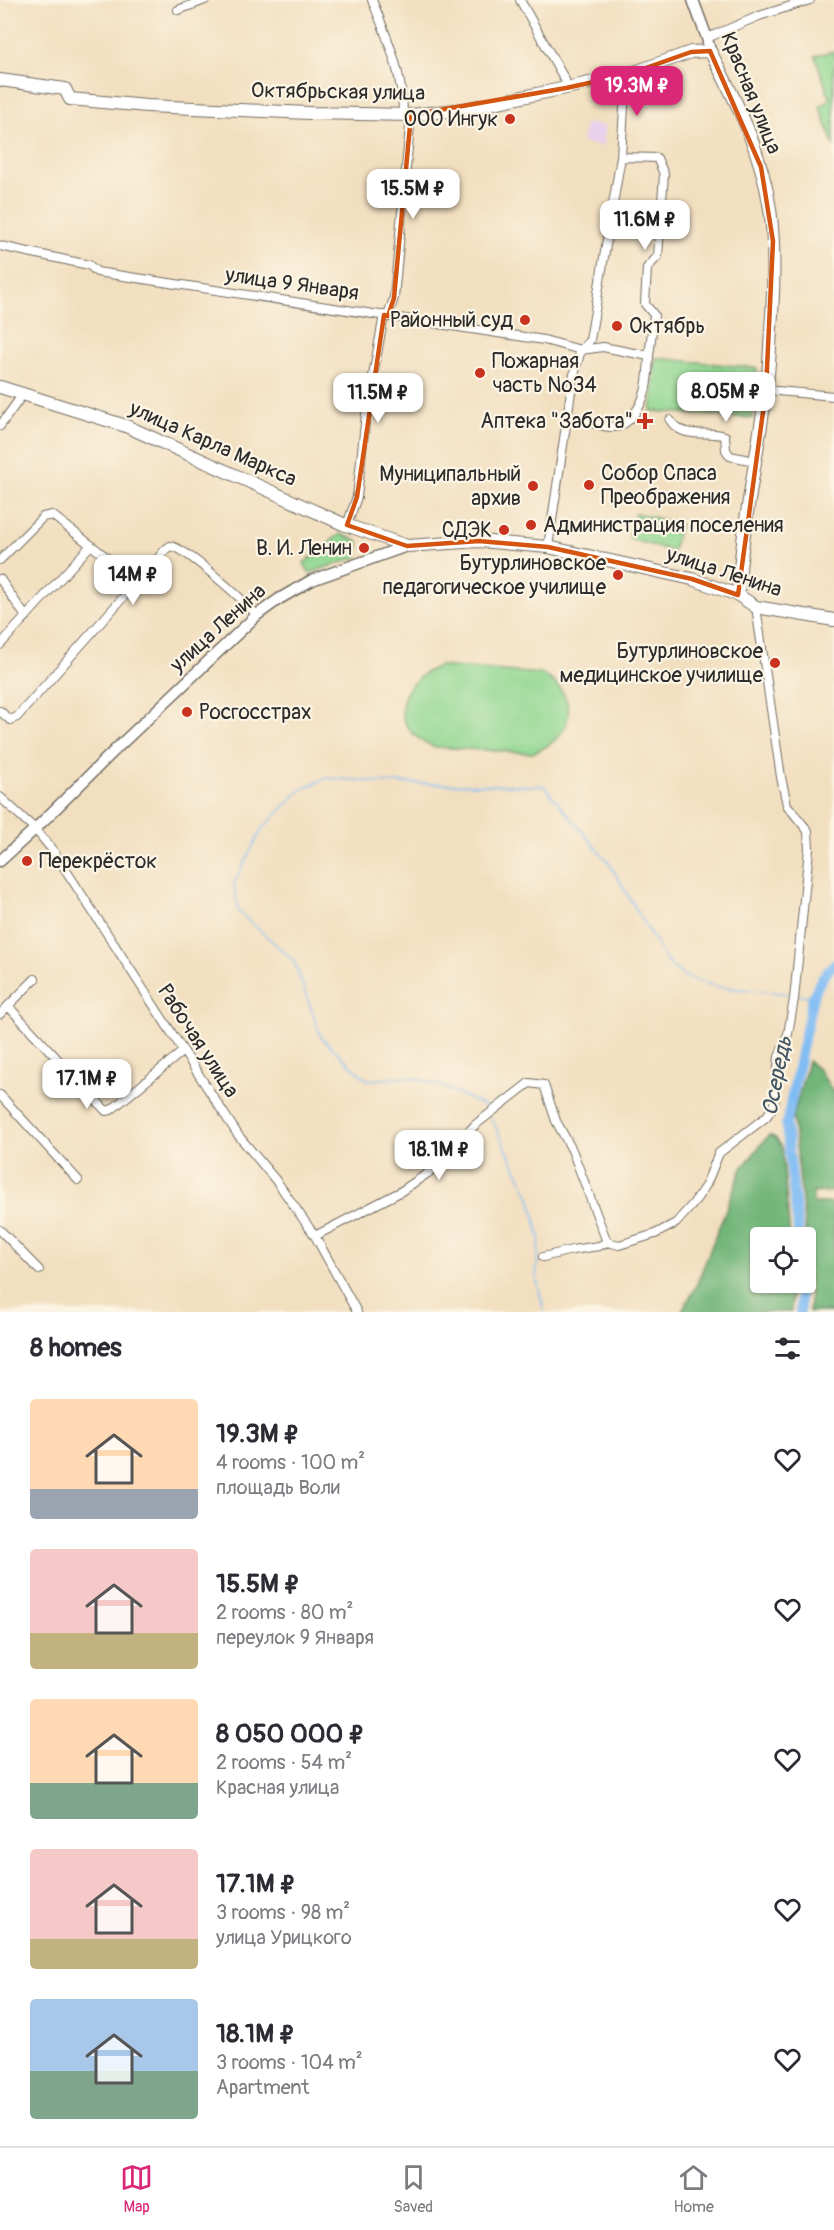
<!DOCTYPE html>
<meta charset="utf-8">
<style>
body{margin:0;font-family:Pangolin,sans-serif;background:#f7f7f7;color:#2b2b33;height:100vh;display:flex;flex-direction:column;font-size:22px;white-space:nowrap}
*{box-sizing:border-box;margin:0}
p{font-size:20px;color:#7c7c81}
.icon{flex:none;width:33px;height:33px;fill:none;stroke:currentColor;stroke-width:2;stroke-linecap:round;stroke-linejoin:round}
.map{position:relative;height:1312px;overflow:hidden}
.panel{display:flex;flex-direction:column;background:#fff;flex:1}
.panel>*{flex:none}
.tools{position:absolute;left:750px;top:1227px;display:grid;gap:12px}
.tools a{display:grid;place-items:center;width:66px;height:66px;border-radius:6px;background:#fff;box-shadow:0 2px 4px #0004;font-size:30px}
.price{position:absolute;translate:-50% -51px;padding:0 14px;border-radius:12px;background:#fff;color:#222;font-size:20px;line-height:39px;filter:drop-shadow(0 2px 3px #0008)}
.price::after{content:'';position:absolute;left:50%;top:36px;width:18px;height:14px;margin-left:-9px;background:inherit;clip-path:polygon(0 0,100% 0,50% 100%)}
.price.current{background:#db2777;color:#fff}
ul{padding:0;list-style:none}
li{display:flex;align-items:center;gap:18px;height:150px;padding:0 30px}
li span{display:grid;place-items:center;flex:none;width:168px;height:120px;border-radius:6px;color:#555}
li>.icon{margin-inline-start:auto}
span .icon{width:72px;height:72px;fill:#fffc;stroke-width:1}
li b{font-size:26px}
h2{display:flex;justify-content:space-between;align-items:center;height:72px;padding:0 30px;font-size:26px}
.tabs{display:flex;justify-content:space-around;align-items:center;height:84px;border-top:2px solid #e1e1e2;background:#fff;font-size:16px;color:#7c7c81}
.tabs a{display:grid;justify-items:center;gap:3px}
.tabs .current{color:#db2777}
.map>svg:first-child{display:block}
.built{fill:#e9d1ed}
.green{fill:#8dd58f;stroke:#5c805d;stroke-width:1.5}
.forest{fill:#72b67a;stroke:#4e7052;stroke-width:1.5}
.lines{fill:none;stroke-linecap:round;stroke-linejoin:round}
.stream{stroke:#81bdf4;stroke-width:1.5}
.river{stroke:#81bdf4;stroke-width:10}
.street-casing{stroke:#716a5f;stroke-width:10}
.secondary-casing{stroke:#716a5f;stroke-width:13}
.primary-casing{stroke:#716a5f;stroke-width:14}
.street{stroke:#fff;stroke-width:8}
.secondary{stroke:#fff;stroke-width:10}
.primary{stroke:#fff;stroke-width:12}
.marked{fill:none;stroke:#d5540f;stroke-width:4.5;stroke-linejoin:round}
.poi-dot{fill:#c8321e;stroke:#fcf5e5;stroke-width:2}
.labels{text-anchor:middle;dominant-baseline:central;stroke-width:4.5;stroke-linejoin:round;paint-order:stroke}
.street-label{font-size:21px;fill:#2b2b2b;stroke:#fcf5e5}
.poi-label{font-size:21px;fill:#2b2b2b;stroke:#fcf5e5;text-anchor:end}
.water-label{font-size:22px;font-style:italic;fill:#455767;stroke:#fcf5e5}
</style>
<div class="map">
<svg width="834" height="1312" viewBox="0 0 834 1312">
<rect width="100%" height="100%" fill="#fcf5e5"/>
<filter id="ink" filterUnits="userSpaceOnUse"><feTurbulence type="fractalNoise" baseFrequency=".0167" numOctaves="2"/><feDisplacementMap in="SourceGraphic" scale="12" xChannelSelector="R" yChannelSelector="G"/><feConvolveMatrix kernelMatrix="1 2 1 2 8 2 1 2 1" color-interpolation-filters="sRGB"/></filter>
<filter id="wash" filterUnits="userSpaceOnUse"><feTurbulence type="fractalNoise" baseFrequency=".008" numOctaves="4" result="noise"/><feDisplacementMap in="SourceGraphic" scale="24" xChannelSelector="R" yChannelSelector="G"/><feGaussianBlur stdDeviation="1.35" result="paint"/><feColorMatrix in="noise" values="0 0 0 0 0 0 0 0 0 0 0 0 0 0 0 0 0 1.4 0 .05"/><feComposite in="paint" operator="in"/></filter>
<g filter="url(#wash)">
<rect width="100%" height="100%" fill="#f2dfc0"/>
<path class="built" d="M 655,76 L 657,88 L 653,89 L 655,98 L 639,102 L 634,81 Z
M 585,123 L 605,126 L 603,146 L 582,143 Z"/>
<path class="green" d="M 834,51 L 834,146 L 820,107 L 830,99 L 815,56 Z
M 656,358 L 757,368 L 752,418 L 651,411 Z
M 635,513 L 680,524 L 673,551 L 629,539 Z
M 340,534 L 359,541 L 358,557 L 309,573 L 304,563 Z
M 439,666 L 542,674 C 583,697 574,739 532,753 L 435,747 C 386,729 395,683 439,666 Z"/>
<path class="forest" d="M 808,1061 L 819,1070 L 834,1093 L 834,1191 L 813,1193 L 813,1203 L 834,1203 L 834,1312 L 809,1312 L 810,1299 L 806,1238 L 793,1117 Z
M 769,1135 L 776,1138 L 782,1147 L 790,1237 L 760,1238 L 760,1282 L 792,1283 L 791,1312 L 681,1312 L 696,1286 L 742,1168 Z"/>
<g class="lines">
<path class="stream" d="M 796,995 L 813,996
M 487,1111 L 485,1106 L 436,1084 L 409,1077 L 367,1080 L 321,1037 L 294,961 L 238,911 L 234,883 L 262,829 L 302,789 L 327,778 L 391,783 L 544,786 L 609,863 L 667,962 L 683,976 L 718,987 L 791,994
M 491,1118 L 530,1197 L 540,1238 L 536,1276 L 544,1312"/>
<path class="river" d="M 799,1238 L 786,1125 L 813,996 L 822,978 L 834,964
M 800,1282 L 800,1312"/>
</g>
</g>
<g filter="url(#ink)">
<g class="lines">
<g class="street-casing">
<path id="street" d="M 372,0 C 387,37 404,76 403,116
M 520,0 L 565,80 L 566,88
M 178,10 L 205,0
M 707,38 L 759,16 L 810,0
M 621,157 L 657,158 L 664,174 L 658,256 L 647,268 L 645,304 L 654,315 L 649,356
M 0,246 L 89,265 L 97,272 L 544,340 L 581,350 L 603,347 L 649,356 C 648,380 647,400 631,418 C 626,422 621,427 615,427 C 600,428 583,419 569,415
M 388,316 L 394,298 L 411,115
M 766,390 L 834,396
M 670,420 C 682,440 706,430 725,436 L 726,450 L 730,456 L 755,461
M 0,426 L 23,394
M 347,525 L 357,497 L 366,414 L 384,315
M 548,547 L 573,378 L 581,350 L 590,340 L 621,157 L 626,75
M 0,560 L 43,517 L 52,515 L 137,581
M 0,579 L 26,617
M 0,645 L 91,545
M 0,711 L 10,720 L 17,717 L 166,549 L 170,546 C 187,548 244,601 257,615
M 0,797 L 35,829 L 54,852 L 238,1135 L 278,1183 L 315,1236 L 357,1312
M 8,1006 L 106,1111 L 111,1110 L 182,1052
M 0,1014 L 35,979
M 0,1095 L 78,1180
M 0,1230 L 39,1270
M 315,1236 L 400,1192 L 431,1171 L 475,1125 L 529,1083 L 544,1085 L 556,1121 L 572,1150 L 607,1242 L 619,1245 L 655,1234 L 676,1223 L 693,1204 L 706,1185 L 719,1153 L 766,1117 L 774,1106 L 779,1057 L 788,1034 L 794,999 L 809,849 L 808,831 L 787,805 L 781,777 L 756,607
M 543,1257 L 572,1250 L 599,1246 L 607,1242"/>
</g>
<g class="secondary-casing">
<path id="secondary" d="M 693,0 L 707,38 L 710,51
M 0,861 L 35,829 L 118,747 L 257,615 L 279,599 L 312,580 L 407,546"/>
</g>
<g class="primary-casing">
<path id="primary" d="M 0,80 L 65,89 L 70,99 L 147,106 L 309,113 L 411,115 L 464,109 L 566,88 L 626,75 L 691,52 L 710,51 C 736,100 762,153 770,209 C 775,243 774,279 772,314 C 770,339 770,366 766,391 C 757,459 742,526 738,595
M 0,387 L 126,426 L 343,524 L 407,546 L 479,541 L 548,547 L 692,579 L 738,595 L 756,607 L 834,620"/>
</g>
<use href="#street" class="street"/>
<use href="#secondary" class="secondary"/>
<use href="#primary" class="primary"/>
</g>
</g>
<path class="marked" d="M 710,51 L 761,167 L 773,241 L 766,390 L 738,595 L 692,579 L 548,547 L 479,541 L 407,546 L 347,525 L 357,497 L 384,315 L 388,316 L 394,298 L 411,115 L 566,88 L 626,75 L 691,52 Z"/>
<g class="poi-dot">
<circle cx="510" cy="119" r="6"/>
<circle cx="525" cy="320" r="6"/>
<circle cx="617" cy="326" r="6"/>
<circle cx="480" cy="373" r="6"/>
<path d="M642 412h6v6h6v6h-6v6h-6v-6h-6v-6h6z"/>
<circle cx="589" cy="485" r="6"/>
<circle cx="533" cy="486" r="6"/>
<circle cx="531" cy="525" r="6"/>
<circle cx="504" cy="530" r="6"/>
<circle cx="364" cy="548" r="6"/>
<circle cx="618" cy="575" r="6"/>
<circle cx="775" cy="663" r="6"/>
<circle cx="187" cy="712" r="6"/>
<circle cx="27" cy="861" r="6"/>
</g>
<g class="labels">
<g class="street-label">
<text transform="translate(338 92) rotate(1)">Октябрьская улица</text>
<text transform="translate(751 93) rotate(68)">Красная улица</text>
<text transform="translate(292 284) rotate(8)">улица 9 Января</text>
<text transform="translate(213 444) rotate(24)">улица Карла Маркса</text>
<text transform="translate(724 572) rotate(18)">улица Ленина</text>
<text transform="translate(218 628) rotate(-42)">улица Ленина</text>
<text transform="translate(198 1041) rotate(57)">Рабочая улица</text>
</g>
<g class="poi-label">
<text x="498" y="119">ООО Ингук</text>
<text x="513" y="320">Районный суд</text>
<text x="629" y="326" text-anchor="start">Октябрь</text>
<text x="492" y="361" text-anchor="start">Пожарная<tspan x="492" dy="24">часть №34</tspan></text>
<text x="633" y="421">Аптека "Забота"</text>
<text x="601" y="473" text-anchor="start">Собор Спаса<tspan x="601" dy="24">Преображения</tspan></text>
<text x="521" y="474">Муниципальный<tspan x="521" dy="24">архив</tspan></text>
<text x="543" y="525" text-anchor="start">Администрация поселения</text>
<text x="492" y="530">СДЭК</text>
<text x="352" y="548">В. И. Ленин</text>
<text x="606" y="563">Бутурлиновское<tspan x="606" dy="24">педагогическое училище</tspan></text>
<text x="763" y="651">Бутурлиновское<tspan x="763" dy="24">медицинское училище</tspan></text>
<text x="199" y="712" text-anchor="start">Росгосстрах</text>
<text x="39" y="861" text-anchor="start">Перекрёсток</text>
</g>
<g class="water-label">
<text transform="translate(777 1076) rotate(-79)">Осередь</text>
</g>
</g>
</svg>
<div class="tools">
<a><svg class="icon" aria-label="locate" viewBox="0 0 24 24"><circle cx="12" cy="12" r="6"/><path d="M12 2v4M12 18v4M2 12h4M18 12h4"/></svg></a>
</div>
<b class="price current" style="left:637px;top:117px">19.3M ₽</b>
<b class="price" style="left:413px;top:220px">15.5M ₽</b>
<b class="price" style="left:645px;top:251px">11.6M ₽</b>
<b class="price" style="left:726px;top:423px">8.05M ₽</b>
<b class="price" style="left:378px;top:424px">11.5M ₽</b>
<b class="price" style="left:133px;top:606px">14M ₽</b>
<b class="price" style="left:87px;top:1110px">17.1M ₽</b>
<b class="price" style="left:439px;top:1181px">18.1M ₽</b>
</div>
<section class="panel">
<h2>8 homes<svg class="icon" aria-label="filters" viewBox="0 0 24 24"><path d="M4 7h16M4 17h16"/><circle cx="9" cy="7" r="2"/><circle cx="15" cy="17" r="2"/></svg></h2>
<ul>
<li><span style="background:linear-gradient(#ffd9b3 75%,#9aa5b1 0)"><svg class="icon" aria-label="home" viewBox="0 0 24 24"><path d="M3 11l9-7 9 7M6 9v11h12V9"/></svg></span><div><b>19.3M ₽</b><p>4 rooms · 100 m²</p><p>площадь Воли</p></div><svg class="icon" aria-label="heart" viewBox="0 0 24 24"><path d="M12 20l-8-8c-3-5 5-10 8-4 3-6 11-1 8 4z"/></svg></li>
<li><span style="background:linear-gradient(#f6c9c9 70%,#c2b280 0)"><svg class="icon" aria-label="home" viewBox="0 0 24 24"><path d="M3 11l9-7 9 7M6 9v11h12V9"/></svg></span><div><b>15.5M ₽</b><p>2 rooms · 80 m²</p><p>переулок 9 Января</p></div><svg class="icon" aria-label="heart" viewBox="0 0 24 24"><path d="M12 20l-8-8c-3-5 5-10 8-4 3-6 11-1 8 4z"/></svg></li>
<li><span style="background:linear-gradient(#ffd9b3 70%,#7fa58c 0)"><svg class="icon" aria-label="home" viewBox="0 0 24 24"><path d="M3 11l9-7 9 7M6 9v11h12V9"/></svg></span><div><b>8 050 000 ₽</b><p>2 rooms · 54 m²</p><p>Красная улица</p></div><svg class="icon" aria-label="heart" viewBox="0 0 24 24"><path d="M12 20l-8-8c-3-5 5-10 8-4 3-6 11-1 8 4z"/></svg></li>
<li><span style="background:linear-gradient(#f6c9c9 75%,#c2b280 0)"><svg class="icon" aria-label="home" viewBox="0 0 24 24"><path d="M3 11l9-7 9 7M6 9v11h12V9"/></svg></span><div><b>17.1M ₽</b><p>3 rooms · 98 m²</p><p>улица Урицкого</p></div><svg class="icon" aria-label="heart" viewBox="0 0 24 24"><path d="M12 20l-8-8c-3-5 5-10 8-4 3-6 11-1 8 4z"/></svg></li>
<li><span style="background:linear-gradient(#a9c7e8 60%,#7fa58c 0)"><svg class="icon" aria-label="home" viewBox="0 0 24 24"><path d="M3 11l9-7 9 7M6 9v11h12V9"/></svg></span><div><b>18.1M ₽</b><p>3 rooms · 104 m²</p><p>Apartment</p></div><svg class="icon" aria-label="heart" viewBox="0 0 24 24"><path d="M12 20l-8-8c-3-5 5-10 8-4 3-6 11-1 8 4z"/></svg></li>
</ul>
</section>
<nav class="tabs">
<a class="current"><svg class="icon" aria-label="map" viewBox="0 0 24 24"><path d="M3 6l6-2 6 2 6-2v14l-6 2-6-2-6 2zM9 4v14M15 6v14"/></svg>Map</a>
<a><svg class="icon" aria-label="saved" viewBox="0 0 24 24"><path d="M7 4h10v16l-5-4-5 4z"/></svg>Saved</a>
<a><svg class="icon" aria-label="home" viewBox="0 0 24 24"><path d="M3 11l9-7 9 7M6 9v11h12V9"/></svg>Home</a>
</nav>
